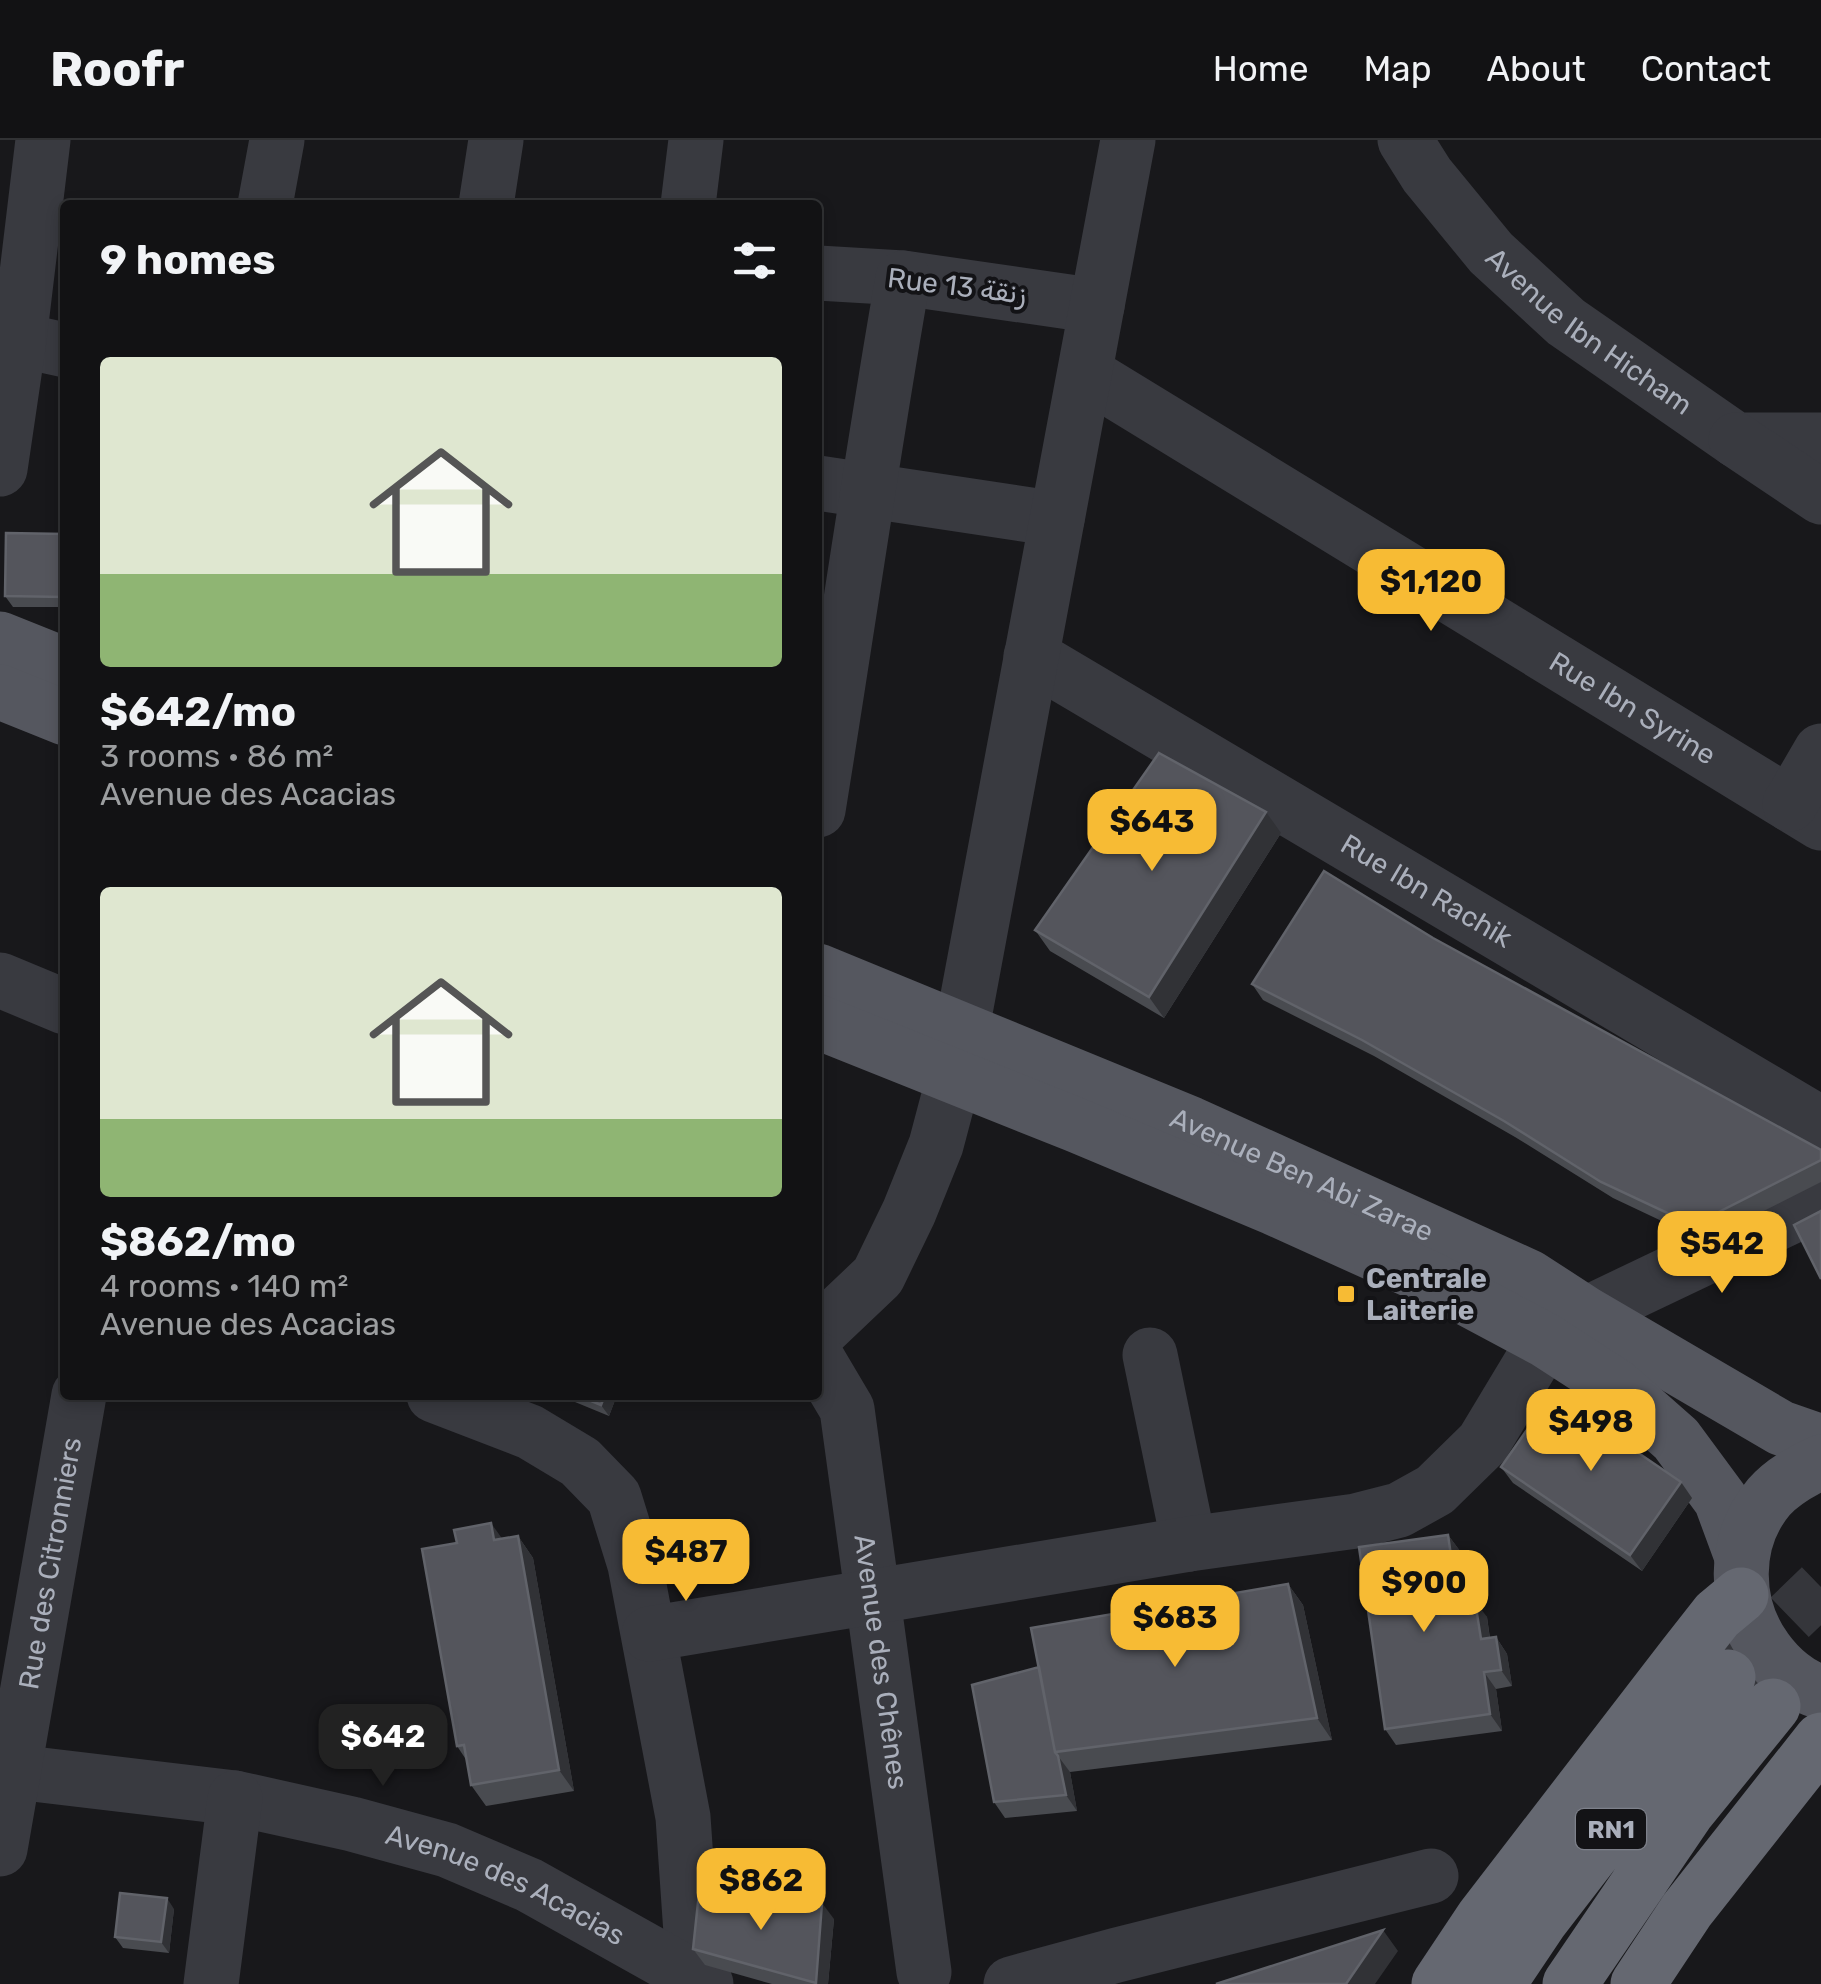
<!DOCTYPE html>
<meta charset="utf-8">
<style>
body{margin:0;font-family:Rubik,"Noto Sans Arabic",sans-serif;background:#1b1b1d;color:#f1f3f6;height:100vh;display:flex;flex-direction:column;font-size:38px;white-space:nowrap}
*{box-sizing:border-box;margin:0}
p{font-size:32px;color:#9c9ea0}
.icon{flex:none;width:55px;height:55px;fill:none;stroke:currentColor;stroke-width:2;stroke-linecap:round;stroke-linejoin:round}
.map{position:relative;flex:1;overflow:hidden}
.side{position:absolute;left:60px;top:60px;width:762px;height:1200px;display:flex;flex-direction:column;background:#121214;border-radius:10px;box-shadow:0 5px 15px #0003,0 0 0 2px #313234}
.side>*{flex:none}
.price{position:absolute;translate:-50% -85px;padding:0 22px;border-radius:20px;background:#f7bb34;color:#111;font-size:32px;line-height:65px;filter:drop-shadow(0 2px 5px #0008)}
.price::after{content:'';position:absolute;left:50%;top:60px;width:30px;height:22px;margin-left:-15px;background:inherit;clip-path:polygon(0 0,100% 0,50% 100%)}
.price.current{background:#222;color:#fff}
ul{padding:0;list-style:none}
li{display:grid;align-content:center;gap:20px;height:530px;padding:0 40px}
li span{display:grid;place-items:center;height:310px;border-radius:10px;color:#555}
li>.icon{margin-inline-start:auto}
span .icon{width:180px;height:180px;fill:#fffc;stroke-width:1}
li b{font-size:42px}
h2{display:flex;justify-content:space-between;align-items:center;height:120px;padding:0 40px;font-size:42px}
header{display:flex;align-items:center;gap:60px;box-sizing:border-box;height:140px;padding:0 50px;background:#121214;border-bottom:2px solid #313234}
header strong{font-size:48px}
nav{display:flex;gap:55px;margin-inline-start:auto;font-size:35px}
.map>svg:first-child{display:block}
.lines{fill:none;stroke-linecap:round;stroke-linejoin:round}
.highway-tunnel{stroke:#35363b;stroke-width:55;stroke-dasharray:55 28;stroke-linecap:butt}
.minor{stroke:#393a40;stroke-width:55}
.major{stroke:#55575f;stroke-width:55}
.highway{stroke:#656871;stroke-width:55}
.wall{fill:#494b50}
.shaded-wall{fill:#313236}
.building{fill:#54555c;stroke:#61636a;stroke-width:2.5}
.poi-dot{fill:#f7bb34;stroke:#131316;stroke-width:4}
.labels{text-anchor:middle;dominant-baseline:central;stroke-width:8;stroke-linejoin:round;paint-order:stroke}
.shield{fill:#131316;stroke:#7d808a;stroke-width:2.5}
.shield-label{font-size:25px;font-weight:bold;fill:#aaafbb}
.street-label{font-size:28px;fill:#aaafbb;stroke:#131316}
.poi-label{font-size:28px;font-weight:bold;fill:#aaafbb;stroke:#131316;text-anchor:start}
</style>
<header>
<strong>Roofr</strong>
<nav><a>Home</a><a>Map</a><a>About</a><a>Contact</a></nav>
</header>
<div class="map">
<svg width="1821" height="1844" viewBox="0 0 1821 1844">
<rect width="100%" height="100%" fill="#18181b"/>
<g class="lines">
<path class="highway-tunnel" d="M 1730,1535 L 1821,1447"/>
<g class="minor">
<path id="s1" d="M 1405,0 L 1427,35 L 1491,113 L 1566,182 L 1736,300 L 1821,300"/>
<path d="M 265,65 L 277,0"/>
<path d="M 486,65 L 496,0"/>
<path d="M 688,65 L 696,0"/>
<path d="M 818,133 L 903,138 L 1097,166"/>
<path d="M 19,200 L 65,210"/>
<path id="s2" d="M 1085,233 L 1821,683"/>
<path d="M 1736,300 L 1821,357"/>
<path d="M 0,329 L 19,200 L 43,0"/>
<path d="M 818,343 L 1057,379"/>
<path id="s3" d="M 1031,516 L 1821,984"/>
<path d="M 1790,664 L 1821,611"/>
<path d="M 818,670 C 847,492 872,314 903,138"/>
<path d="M 0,840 L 65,867"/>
<path d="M 962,888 L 1128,0"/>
<path d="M 1586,1174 L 1821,1062"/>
<path d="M 818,1193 L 878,1136 L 909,1072 L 936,1005 L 954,937"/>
<path d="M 1150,1215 L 1189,1404"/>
<path id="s4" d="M 818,1220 L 847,1269 L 924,1832"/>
<path d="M 434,1255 L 530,1292 L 580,1322 L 614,1357 L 635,1425 L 683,1677 L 694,1836"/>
<path d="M 649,1494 L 1189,1404 L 1356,1381 L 1399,1370 L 1435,1350 L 1483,1303 L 1545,1200"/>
<path id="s5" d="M 0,1630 L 235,1658 L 352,1684 L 447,1710 L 529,1745 L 706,1844"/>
<path id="s6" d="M 0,1709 L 79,1255"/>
<path d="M 211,1844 L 235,1658"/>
<path d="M 1011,1844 L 1117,1815 L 1431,1736"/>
</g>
<g class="major">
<path d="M 0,499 L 65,525"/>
<path d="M 0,552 L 65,578"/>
<path id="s7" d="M 818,831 L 1191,984 L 1529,1137 L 1586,1174 L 1781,1288 L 1821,1302"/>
<path d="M 818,882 L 1076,985 L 1274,1068 L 1429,1138 L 1545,1200 L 1616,1246 L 1676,1299 L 1721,1360 L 1742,1417"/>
<path d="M 1821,1322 C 1802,1331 1783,1341 1769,1357 C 1732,1401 1733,1465 1766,1510 C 1779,1528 1799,1546 1821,1552"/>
</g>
<path class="highway" d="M 1439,1844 L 1483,1778 L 1684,1517 L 1717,1475 L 1741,1455
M 1498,1844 L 1541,1780 L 1728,1537
M 1570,1844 L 1687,1672 L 1773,1566
M 1638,1844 L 1687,1770 L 1821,1600"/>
</g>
<path class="wall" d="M 65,394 L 65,467 L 13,467 L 5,456 Z
M 1281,693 L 1164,878 L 1050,811 L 1035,790 Z
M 1433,798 L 1821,1010 L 1821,1042 L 1704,1101 L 1613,1058 L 1515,997 L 1374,916 L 1263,860 L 1252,844 Z
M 558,1255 L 617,1255 L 609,1276 Z
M 1501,1327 L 1692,1358 L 1642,1431 L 1513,1343 Z
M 1448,1395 L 1460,1411 L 1467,1462 L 1487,1477 L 1490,1498 L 1496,1497 L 1507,1514 L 1512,1546 L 1496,1549 L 1502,1591 L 1396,1605 L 1385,1589 Z
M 518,1396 L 533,1418 L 574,1651 L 486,1666 L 471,1645 L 467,1621 L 457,1606 L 502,1399 Z
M 1288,1444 L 1303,1465 L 1332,1600 L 1070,1632 L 1077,1671 L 1005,1678 L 994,1662 L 1039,1527 Z
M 174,1769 L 169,1813 L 123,1808 L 115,1797 Z
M 834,1779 L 828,1844 L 772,1844 L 705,1825 L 693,1809 Z"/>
<path class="shaded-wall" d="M 1266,672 L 1281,693 L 1164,878 L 1149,857 Z
M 605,1255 L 617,1255 L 609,1276 L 601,1265 Z
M 1681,1342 L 1692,1358 L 1642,1431 L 1630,1415 Z
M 491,1383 L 506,1404 L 494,1400 Z
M 1448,1395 L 1460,1411 L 1469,1480 L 1458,1464 Z
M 518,1396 L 533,1418 L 574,1651 L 559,1630 Z
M 1288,1444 L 1303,1465 L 1332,1600 L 1317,1578 Z
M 1475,1461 L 1487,1477 L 1492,1516 L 1481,1499 Z
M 1496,1497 L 1507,1514 L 1512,1546 L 1501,1530 Z
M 1484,1532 L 1496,1549 L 1502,1591 L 1490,1574 Z
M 1058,1616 L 1070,1632 L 1077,1671 L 1066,1655 Z
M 167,1758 L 174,1769 L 169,1813 L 161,1802 Z
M 822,1763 L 834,1779 L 828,1844 L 816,1844 Z
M 1383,1790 L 1398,1811 L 1375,1844 L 1346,1844 Z"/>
<path class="building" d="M 6,393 L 65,394 L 65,457 L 5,456 Z
M 1159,613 L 1266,672 L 1149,857 L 1035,790 Z
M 1324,731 L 1433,798 L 1821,1010 L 1821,1020 L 1693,1085 L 1601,1042 L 1504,981 L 1362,900 L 1252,844 Z
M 1821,1071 L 1821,1139 L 1794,1085 Z
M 1552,1254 L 1681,1342 L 1630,1415 L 1501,1327 Z
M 577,1255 L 605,1255 L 601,1265 Z
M 491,1383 L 494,1400 L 518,1396 L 559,1630 L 471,1645 L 464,1605 L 457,1606 L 422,1409 L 457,1403 L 454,1390 Z
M 1448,1395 L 1458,1464 L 1475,1461 L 1481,1499 L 1496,1497 L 1501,1530 L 1484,1532 L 1490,1574 L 1385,1589 L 1359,1407 Z
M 1288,1444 L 1317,1578 L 1055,1612 L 1031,1488 Z
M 1039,1527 L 1055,1612 L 1058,1616 L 1066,1655 L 994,1662 L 972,1545 Z
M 120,1753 L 167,1758 L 161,1802 L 115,1797 Z
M 699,1753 L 822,1763 L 816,1843 L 693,1809 Z
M 1383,1790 L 1346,1844 L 1216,1844 Z"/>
<rect class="poi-dot" x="1336" y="1144" width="20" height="20" rx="5"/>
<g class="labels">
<rect class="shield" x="1576" y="1669" width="70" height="40" rx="8"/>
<g class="shield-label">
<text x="1611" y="1689">RN1</text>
</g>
<g class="street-label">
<text transform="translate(957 146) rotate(7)">Rue 13 زنقة</text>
<text stroke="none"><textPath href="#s1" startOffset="268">Avenue Ibn Hicham</textPath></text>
<text stroke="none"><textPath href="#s2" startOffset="642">Rue Ibn Syrine</textPath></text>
<text stroke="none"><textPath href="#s3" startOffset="460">Rue Ibn Rachik</textPath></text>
<text stroke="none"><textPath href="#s7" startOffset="525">Avenue Ben Abi Zarae</textPath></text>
<text stroke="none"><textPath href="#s6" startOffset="290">Rue des Citronniers</textPath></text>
<text stroke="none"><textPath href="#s4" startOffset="312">Avenue des Chênes</textPath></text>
<text stroke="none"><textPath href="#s5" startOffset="522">Avenue des Acacias</textPath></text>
</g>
<g class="poi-label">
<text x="1366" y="1138">Centrale<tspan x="1366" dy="32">Laiterie</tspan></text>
</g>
</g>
</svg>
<b class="price" style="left:1431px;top:494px">$1,120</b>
<b class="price" style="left:1152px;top:734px">$643</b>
<b class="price" style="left:1722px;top:1156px">$542</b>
<b class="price" style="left:1591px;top:1334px">$498</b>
<b class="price" style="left:686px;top:1464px">$487</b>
<b class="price" style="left:1424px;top:1495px">$900</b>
<b class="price" style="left:1175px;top:1530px">$683</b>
<b class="price current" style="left:383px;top:1649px">$642</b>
<b class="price" style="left:761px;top:1793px">$862</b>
<section class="side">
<h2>9 homes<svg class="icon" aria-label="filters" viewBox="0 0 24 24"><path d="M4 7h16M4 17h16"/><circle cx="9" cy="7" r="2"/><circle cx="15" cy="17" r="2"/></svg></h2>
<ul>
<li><span style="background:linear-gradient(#dfe7d0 70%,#8fb573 0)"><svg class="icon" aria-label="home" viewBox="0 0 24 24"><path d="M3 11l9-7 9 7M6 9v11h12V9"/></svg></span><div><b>$642/mo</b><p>3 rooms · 86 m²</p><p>Avenue des Acacias</p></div></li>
<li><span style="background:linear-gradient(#dfe7d0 75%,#8fb573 0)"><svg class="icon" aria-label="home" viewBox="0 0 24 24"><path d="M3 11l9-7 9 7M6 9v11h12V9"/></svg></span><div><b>$862/mo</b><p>4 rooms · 140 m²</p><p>Avenue des Acacias</p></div></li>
</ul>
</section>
</div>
